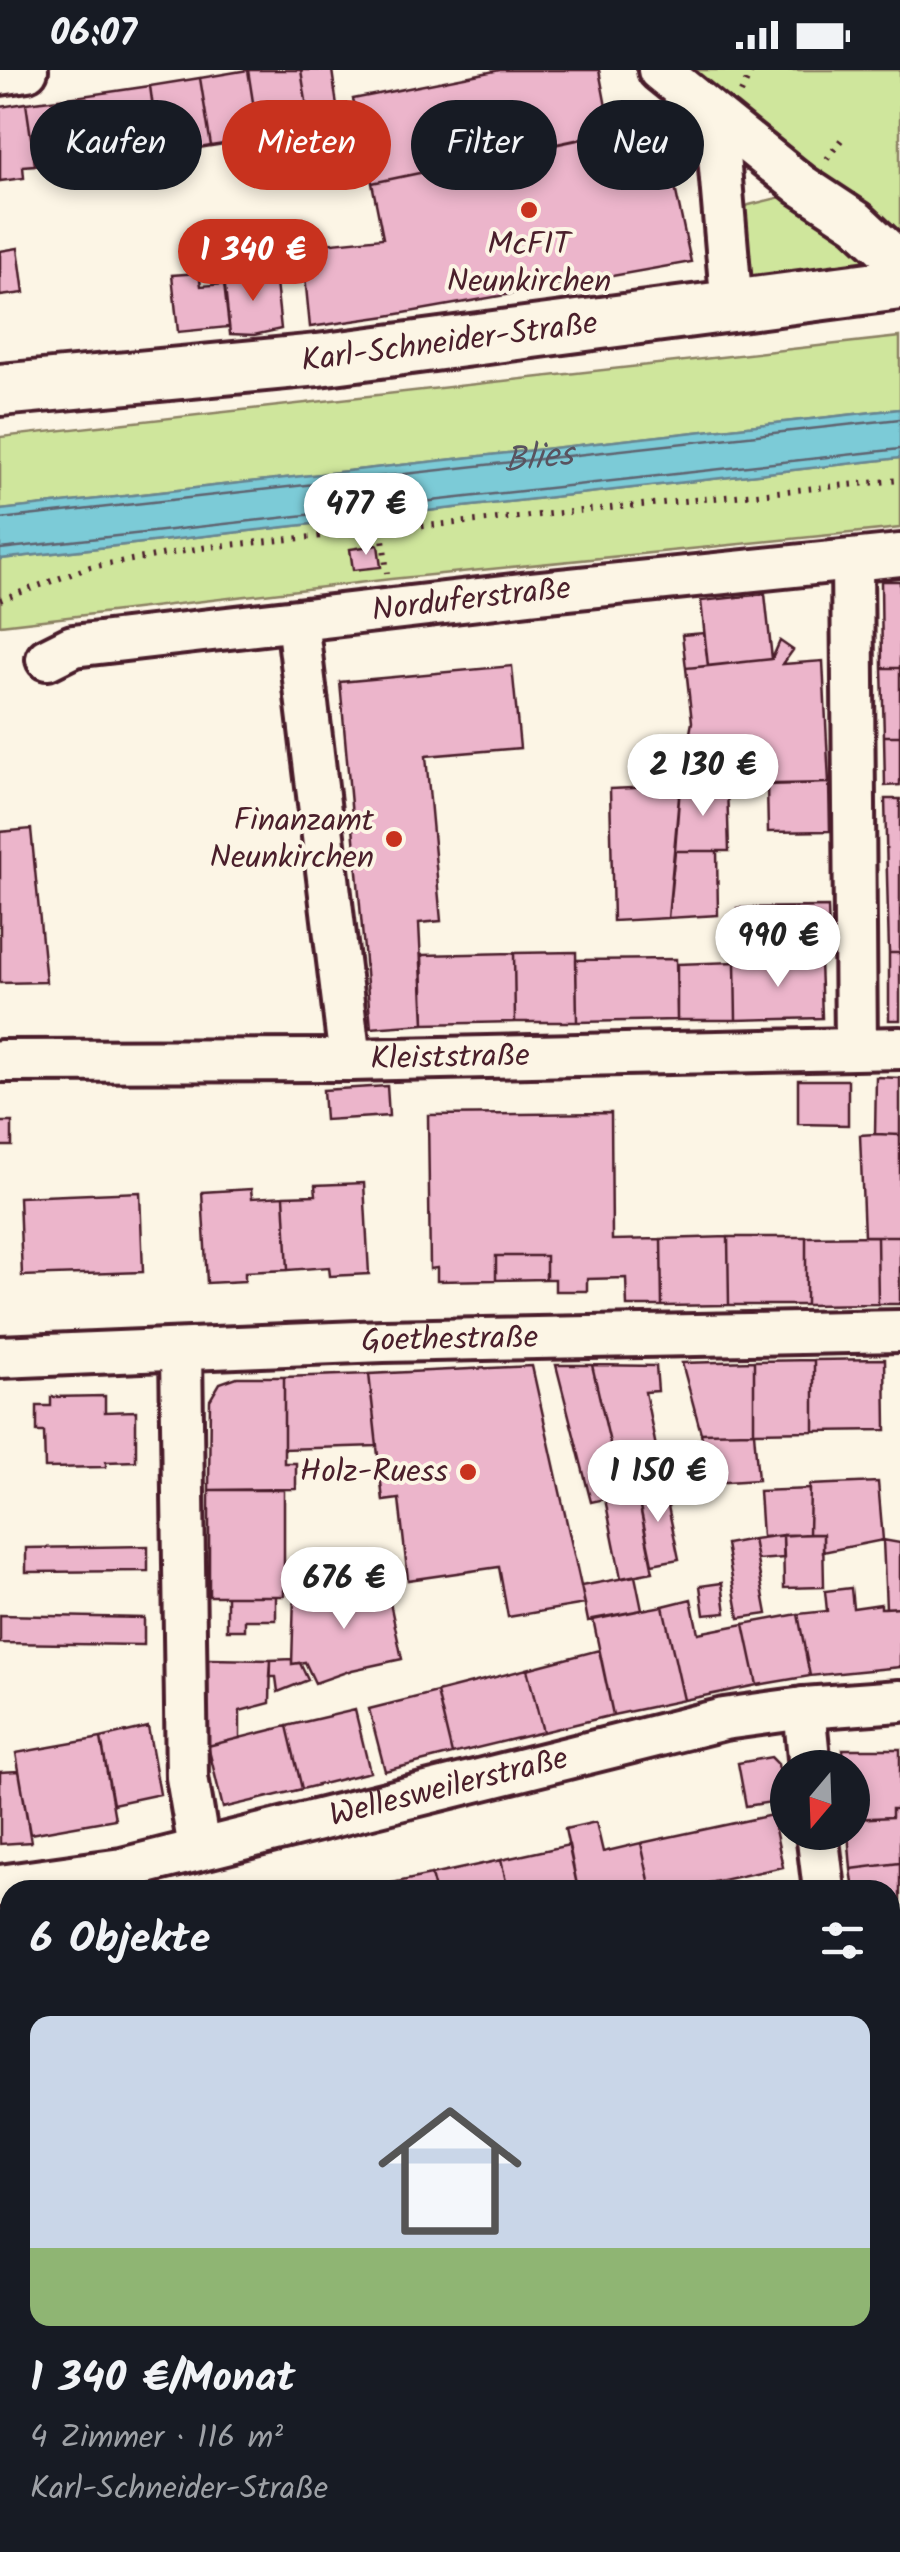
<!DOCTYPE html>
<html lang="de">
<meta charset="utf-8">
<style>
body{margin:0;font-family:Kalam,sans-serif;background:#242831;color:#f1f3f6;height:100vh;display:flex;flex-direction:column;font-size:38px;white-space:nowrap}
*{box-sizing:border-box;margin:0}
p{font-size:32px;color:#9ea1a6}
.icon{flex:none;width:55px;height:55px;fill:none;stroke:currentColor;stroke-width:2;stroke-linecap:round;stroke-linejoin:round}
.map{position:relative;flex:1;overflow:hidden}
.panel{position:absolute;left:0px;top:1810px;width:900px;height:672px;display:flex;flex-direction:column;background:#171b24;border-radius:30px 30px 0 0;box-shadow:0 5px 15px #0003}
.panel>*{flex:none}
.hud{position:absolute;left:30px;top:30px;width:840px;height:90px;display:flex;gap:20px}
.needle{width:65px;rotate:199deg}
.tools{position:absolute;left:770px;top:1680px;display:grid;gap:20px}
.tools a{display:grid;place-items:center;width:100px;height:100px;border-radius:50%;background:#171b24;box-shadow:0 5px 15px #0003;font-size:50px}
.price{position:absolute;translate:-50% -85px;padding:0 22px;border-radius:35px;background:#fff;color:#222;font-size:32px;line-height:65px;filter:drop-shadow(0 2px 5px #0008)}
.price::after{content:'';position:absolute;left:50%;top:60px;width:30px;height:22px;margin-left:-15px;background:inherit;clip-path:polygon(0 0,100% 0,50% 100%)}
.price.on{background:#c8321e;color:#fff}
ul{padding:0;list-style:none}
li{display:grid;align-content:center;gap:20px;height:530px;padding:0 30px}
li+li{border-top:2px solid #363941}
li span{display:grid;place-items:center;height:310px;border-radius:20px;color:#555}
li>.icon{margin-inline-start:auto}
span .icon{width:180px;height:180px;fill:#fffc;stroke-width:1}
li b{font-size:42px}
h2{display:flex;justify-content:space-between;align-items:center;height:120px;padding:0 30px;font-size:42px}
.pill{padding:0 35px;border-radius:45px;background:#171b24;box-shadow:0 5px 15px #0003;font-size:35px;line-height:90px}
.pill.on{background:#c8321e;color:#fff}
.status{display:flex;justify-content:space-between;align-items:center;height:70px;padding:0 50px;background:#171b24;direction:ltr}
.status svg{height:28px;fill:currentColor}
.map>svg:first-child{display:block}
.built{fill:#f7e2dd}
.green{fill:#cfe69c;stroke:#8c8264;stroke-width:2.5}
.water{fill:#7bcbd7;stroke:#678692;stroke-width:2.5}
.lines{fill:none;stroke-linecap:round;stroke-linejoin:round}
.shore{stroke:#5e6470;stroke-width:2.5}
.building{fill:#ecb5cb;stroke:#4a1f2b;stroke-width:2.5}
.minor-casing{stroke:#4a1f2b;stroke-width:48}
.major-casing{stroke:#4a1f2b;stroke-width:58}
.path{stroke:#4a1f2b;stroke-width:6;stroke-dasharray:2.5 8;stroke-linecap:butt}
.minor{stroke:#fcf5e5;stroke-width:40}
.major{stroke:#fcf5e5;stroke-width:50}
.rail{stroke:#4a1f2b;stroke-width:8}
.poi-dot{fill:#c8321e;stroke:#fcf5e5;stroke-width:4}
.labels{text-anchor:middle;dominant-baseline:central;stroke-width:8;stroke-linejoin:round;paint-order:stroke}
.poi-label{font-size:32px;fill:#4a1f2b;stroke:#fcf5e5;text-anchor:end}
.street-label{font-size:32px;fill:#4a1f2b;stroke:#fcf5e5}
.water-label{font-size:35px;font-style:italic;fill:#59535f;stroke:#fcf5e5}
</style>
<div class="status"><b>06:07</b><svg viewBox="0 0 49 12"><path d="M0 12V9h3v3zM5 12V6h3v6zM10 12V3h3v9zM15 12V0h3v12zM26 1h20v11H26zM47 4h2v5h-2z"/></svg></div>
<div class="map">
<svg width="900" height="2482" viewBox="0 0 900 2482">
<rect width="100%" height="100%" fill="#fcf5e5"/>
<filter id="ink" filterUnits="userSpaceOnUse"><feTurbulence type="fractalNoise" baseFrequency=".01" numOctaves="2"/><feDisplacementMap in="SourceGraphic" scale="20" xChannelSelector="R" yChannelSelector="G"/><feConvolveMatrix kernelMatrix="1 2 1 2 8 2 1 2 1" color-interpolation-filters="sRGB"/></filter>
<g filter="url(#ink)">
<path class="built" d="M 0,2318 L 10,2319 L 10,2472 L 890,2472 L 890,2321 L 900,2321 L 900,2482 L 0,2482 Z"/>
<path class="green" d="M 698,0 L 900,0 L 900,179 L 733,41 L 696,2 Z
M 785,126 L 865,176 L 872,194 L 742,213 L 734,143 L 749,135 Z
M 900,267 L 900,339 L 0,440 L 0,367 Z
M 900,388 L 900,458 L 391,509 L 0,555 L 0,489 Z
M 10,2075 L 10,2319 L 0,2318 L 0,2082 Z"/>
<path class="water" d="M 900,339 L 900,388 L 0,489 L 0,440 Z"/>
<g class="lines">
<g class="shore">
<path id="s1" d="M 0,449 L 900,349"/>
<path d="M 0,479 L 900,379"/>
</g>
</g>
<path class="building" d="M 248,0 L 301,0 L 312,68 L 260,77 Z
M 248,0 L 260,77 L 225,82 L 224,74 L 211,76 L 200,8 Z
M 301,0 L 332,0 L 339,50 L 325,67 L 312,68 Z
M 500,0 L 599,0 L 611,63 L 372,113 L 353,29 Z
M 200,8 L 211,76 L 193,79 L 194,83 L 160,88 L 150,16 Z
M 150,16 L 158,75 L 83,85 L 75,27 Z
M 75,27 L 83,88 L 35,95 L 26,33 Z
M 26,33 L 35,95 L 23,96 L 24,108 L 0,111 L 0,37 Z
M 661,52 L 691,192 L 387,246 L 310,257 L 302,176 L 383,168 L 372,113 Z
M 18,178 L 24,223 L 0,226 L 0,181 Z
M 199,203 L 201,216 L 224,214 L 229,257 L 178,262 L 172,205 Z
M 275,203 L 281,259 L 254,265 L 230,264 L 224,208 Z
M 378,475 L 381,497 L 353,500 L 350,479 Z
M 881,511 L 900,511 L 900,598 L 882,598 Z
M 765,524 L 772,589 L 708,596 L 701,531 Z
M 704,563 L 708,596 L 686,598 L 682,565 Z
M 780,571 L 793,580 L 783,594 L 823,591 L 829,713 L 680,716 L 692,652 L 686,598 L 772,589 Z
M 512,596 L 520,678 L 426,686 L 441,851 L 419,853 L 424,954 L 371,958 L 340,612 Z
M 882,598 L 900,598 L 900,666 L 884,666 Z
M 884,666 L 900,666 L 900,715 L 885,716 Z
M 829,713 L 830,761 L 768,762 L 767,715 Z
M 727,715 L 729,781 L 675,781 L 680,716 Z
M 680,716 L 668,848 L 613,851 L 610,719 Z
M 885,729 L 900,729 L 900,883 L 889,883 Z
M 31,759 L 46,912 L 0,913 L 0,762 Z
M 675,781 L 717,781 L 718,845 L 668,848 Z
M 828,837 L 829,867 L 737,868 L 737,838 Z
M 576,882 L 577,952 L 515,952 L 514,883 Z
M 514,883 L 515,952 L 424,954 L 422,885 Z
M 889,883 L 900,883 L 900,950 L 889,950 Z
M 676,889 L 677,950 L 577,952 L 576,890 Z
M 820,891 L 822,948 L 736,950 L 735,892 Z
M 735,892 L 736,950 L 677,950 L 677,894 Z
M 876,1007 L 900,1008 L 900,1065 L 875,1064 Z
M 798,1010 L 848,1010 L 848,1055 L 798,1054 Z
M 387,1016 L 389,1046 L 325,1050 L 323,1020 Z
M 611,1043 L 612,1170 L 661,1169 L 662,1236 L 627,1236 L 626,1208 L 587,1209 L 587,1221 L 555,1221 L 555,1209 L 546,1209 L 546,1186 L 496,1186 L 496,1210 L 437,1211 L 437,1198 L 430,1199 L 428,1045 Z
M 0,1052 L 12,1052 L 12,1076 L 0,1076 Z
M 875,1064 L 900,1065 L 900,1166 L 864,1166 L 860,1065 Z
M 364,1113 L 369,1204 L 330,1206 L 329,1197 L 288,1200 L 284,1126 L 316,1125 L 315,1115 Z
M 251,1119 L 252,1128 L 284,1126 L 288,1200 L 245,1202 L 245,1211 L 207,1213 L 202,1122 Z
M 140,1122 L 143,1202 L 22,1206 L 19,1127 Z
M 877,1166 L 878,1234 L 806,1235 L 806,1167 Z
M 877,1166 L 900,1166 L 900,1234 L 878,1234 Z
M 728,1167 L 806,1167 L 806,1235 L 729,1235 Z
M 728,1167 L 729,1235 L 662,1236 L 661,1169 Z
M 496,1186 L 546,1186 L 546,1209 L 496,1210 Z
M 885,1289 L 886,1360 L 814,1361 L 814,1290 Z
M 814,1290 L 814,1361 L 754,1362 L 754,1291 Z
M 754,1291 L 754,1362 L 701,1363 L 682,1293 Z
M 556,1295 L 592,1295 L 622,1425 L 591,1432 Z
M 592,1295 L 656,1296 L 658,1321 L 645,1322 L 664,1417 L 622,1425 Z
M 532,1296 L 585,1534 L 508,1547 L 499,1497 L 408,1510 L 399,1429 L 383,1431 L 369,1304 Z
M 369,1304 L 377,1376 L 284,1379 L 284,1307 Z
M 237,1307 L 284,1307 L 284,1393 L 296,1393 L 296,1419 L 209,1420 L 210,1330 L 220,1313 Z
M 105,1326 L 105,1342 L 136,1341 L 136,1391 L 106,1392 L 106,1397 L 45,1398 L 44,1362 L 37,1362 L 37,1336 L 51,1336 L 51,1327 Z
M 754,1362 L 758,1410 L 711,1413 L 701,1363 Z
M 878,1412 L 883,1470 L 823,1482 L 823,1464 L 809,1464 L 810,1415 Z
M 664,1417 L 679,1489 L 652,1494 L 637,1422 Z
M 810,1419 L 809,1464 L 762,1467 L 759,1421 Z
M 209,1420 L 284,1420 L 284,1526 L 209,1526 Z
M 637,1422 L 653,1502 L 621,1508 L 605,1429 Z
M 823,1464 L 824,1517 L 784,1518 L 783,1465 Z
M 783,1465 L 784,1488 L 757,1490 L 753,1469 Z
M 753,1469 L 767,1544 L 739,1548 L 726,1474 Z
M 883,1470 L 900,1473 L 900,1537 L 886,1538 Z
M 148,1476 L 148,1501 L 26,1502 L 26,1478 Z
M 635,1506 L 642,1540 L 588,1551 L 581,1516 Z
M 722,1513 L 726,1543 L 704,1545 L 700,1516 Z
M 386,1514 L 402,1589 L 352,1600 L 315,1613 L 305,1592 L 292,1594 L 294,1525 L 336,1524 Z
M 851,1518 L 853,1538 L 881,1534 L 881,1538 L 900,1537 L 900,1597 L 810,1606 L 798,1544 L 827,1541 L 825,1521 Z
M 227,1526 L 276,1526 L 276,1550 L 245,1550 L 245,1560 L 227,1560 Z
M 691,1529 L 698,1563 L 744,1554 L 757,1615 L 684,1630 L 663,1536 Z
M 663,1536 L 684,1630 L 613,1645 L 593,1549 Z
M 798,1544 L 810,1606 L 757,1615 L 744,1554 Z
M 0,1545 L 144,1548 L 144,1575 L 0,1573 Z
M 599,1580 L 613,1645 L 543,1662 L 527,1599 Z
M 208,1589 L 271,1590 L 270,1633 L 240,1641 L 240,1668 L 208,1676 Z
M 292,1589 L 292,1594 L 300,1593 L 308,1610 L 278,1622 L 276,1607 L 270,1607 L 271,1590 Z
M 527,1599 L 543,1662 L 452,1684 L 437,1622 Z
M 437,1622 L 452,1684 L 385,1701 L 369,1639 Z
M 355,1640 L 370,1702 L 302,1719 L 287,1656 Z
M 287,1656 L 302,1719 L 223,1738 L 208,1676 Z
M 148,1657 L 160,1724 L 113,1734 L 101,1668 Z
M 101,1668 L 115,1749 L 30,1764 L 16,1683 Z
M 843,1679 L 900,1679 L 900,1739 L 892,1739 L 892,1747 L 852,1749 L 852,1698 L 844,1698 Z
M 771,1687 L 778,1694 L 784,1730 L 746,1736 L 738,1693 Z
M 19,1701 L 31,1772 L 0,1774 L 0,1702 Z
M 892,1739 L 900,1739 L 900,1793 L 851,1799 L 848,1762 L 852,1762 L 852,1749 L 892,1747 Z
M 772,1745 L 783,1797 L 676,1820 L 651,1820 L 641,1773 Z
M 596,1752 L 603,1782 L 641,1773 L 650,1815 L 625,1820 L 578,1820 L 565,1759 Z
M 569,1775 L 578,1820 L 508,1820 L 501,1790 Z
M 501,1790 L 508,1820 L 435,1820 L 431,1805 Z
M 900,1793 L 900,1876 L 890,1878 L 890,1820 L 854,1820 L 851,1799 Z
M 431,1805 L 435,1820 L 363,1819 Z
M 10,1853 L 10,1918 L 0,1919 L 0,1854 Z
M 900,1876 L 900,1925 L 890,1901 L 890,1878 Z
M 900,2034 L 900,2112 L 892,2041 Z"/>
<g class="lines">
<g class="minor-casing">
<g id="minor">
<path d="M 659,0 L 801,115 L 857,152 L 888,181 L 900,210"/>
<path d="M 0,4 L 27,0"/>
<path d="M 704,38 L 719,86 L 732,238"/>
<path d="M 852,490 L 856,978"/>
<path d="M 297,551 L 350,990"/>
<path id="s2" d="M 47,589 L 73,576 L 530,523 L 900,485"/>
<path id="s3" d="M 0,991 L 350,990 L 900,978"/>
<path d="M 181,1282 L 187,1707 L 199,1778"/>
<path id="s4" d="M 0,1287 L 383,1271 L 900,1261"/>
<path d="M 804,1638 L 810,1698"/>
<path d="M 817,1762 L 824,1820"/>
<path id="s5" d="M 0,1816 L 122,1799 L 724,1649 L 804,1638 L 900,1631"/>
<path d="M 890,2175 L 900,2168"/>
<path d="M 890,2324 L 900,2325"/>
<path d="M 88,2482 L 91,2472"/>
</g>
</g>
<g class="major-casing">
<g id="major">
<path id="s6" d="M 0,320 L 318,290 L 900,214"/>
<path d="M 890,2265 L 900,2265"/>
<path d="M 162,2472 L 163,2482"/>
<path d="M 121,2482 L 122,2472"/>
</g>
</g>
<path class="path" d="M 741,23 L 752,0
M 827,89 L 844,66
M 382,460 L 387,503
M 0,530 L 90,497 L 208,477 L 900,410
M 393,2482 L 394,2472"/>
<use href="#minor" class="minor"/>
<use href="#major" class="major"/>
<path class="rail" d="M 0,2476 L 68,2482"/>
</g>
</g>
<g class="poi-dot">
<circle cx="529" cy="140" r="10"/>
<circle cx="394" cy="769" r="10"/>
<circle cx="468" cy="1402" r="10"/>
</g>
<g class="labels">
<g class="poi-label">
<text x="529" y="175" text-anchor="middle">McFIT<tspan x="529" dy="37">Neunkirchen</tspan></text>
<text x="374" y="751">Finanzamt<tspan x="374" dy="37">Neunkirchen</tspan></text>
<text x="448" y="1402">Holz-Ruess</text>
</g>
<g class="street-label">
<text stroke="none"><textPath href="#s6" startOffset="452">Karl-Schneider-Straße</textPath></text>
<text stroke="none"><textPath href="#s2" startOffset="430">Norduferstraße</textPath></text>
<text stroke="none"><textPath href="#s3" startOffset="450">Kleiststraße</textPath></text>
<text stroke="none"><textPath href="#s4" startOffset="450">Goethestraße</textPath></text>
<text stroke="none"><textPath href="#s5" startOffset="460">Wellesweilerstraße</textPath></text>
</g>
<g class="water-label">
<text stroke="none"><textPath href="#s1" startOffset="542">Blies</textPath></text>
</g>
</g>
</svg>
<div class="tools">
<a><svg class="needle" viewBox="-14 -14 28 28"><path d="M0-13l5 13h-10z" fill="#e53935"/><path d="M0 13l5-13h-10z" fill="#9ea1a6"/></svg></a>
</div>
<b class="price on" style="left:253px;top:234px">1 340 €</b>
<b class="price" style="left:366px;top:488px">477 €</b>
<b class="price" style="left:703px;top:749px">2 130 €</b>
<b class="price" style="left:778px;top:920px">990 €</b>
<b class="price" style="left:658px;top:1455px">1 150 €</b>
<b class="price" style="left:344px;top:1562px">676 €</b>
<div class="hud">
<a class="pill">Kaufen</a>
<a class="pill on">Mieten</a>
<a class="pill">Filter</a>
<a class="pill">Neu</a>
</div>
<section class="panel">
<h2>6 Objekte<svg class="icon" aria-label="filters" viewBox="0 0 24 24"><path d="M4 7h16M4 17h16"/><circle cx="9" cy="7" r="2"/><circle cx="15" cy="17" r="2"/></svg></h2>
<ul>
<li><span style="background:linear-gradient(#c9d6e8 75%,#8fb573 0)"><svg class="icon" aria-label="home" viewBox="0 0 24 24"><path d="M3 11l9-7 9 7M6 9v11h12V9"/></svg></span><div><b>1 340 €/Monat</b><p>4 Zimmer · 116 m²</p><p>Karl-Schneider-Straße</p></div></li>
</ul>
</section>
</div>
